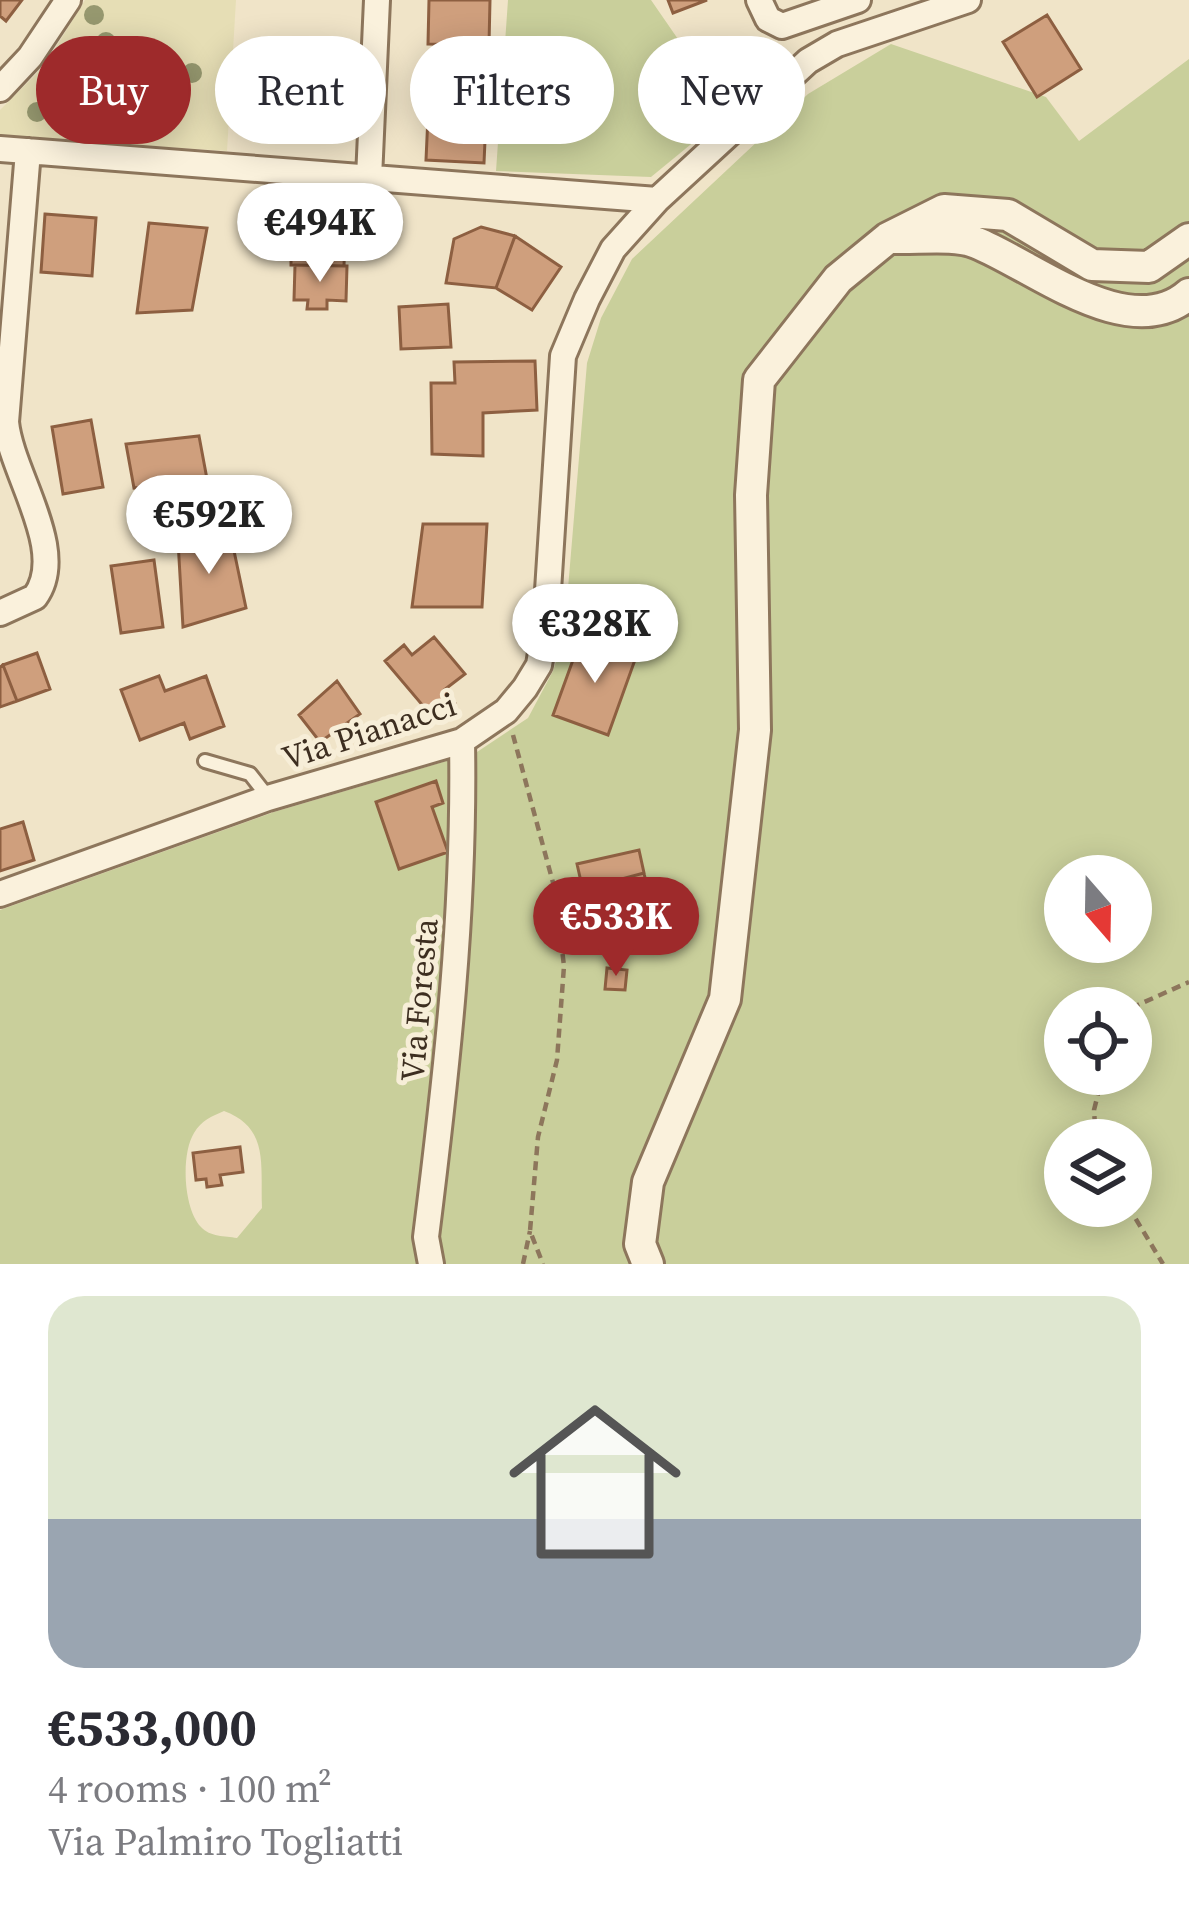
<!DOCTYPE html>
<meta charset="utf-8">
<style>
body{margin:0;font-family:"Source Serif 4",serif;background:#f7f7f7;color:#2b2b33;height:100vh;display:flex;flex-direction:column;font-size:45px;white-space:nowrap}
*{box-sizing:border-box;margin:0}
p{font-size:39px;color:#7c7c81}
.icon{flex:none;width:66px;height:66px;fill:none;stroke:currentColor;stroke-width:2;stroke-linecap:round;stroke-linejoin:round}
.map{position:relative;height:1264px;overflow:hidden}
.side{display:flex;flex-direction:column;background:#fff;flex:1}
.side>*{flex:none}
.banner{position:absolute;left:36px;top:36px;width:1119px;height:108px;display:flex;gap:24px}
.needle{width:78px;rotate:160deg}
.tools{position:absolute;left:1044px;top:855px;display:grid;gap:24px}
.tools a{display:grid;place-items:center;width:108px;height:108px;border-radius:50%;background:#fff;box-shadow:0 6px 30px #0003;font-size:60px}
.price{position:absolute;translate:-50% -102px;padding:0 27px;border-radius:42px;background:#fff;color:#222;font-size:39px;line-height:78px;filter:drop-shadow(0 3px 6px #0008)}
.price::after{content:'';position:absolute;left:50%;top:72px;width:36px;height:27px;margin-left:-18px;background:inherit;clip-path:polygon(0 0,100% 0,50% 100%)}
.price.current{background:#9e2a2b;color:#fff}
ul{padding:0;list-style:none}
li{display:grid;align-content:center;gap:24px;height:636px;padding:0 48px}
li+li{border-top:3px solid #e1e1e2}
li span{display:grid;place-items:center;height:372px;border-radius:36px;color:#555}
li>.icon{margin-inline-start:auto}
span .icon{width:216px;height:216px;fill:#fffc;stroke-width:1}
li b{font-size:51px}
.pill{padding:0 42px;border-radius:54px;background:#fff;box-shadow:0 6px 30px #0003;font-size:42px;line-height:108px}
.pill.current{background:#9e2a2b;color:#fff}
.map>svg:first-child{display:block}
.farmland{fill:#e6deb5}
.green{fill:#c9cf9b;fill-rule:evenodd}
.building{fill:#cf9f7d;stroke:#8d5f41;stroke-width:3}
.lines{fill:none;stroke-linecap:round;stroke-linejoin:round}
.service-casing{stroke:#8d765c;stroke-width:18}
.minor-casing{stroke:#8d765c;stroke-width:30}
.tertiary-casing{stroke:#8d765c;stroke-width:36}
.path{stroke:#8d765c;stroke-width:4.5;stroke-dasharray:9 6;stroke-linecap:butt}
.service{stroke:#faf1dc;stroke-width:12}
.minor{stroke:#faf1dc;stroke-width:24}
.tertiary{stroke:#faf1dc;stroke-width:30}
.tree{fill:#96986f}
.labels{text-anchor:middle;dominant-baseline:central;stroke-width:10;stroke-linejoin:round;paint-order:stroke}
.street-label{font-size:33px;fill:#3d2e20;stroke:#f7eed8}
</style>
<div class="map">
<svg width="1189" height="1264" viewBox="0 0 1189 1264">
<rect width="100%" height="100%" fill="#f0e4c8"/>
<path class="farmland" d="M 85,0 L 236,0 L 227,151 L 0,136 L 0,110 L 45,65 Z"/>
<path class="green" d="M 508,0 L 651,0 L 729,113 L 651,177 L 496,171 Z
M 891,44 L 1046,97 L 1079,141 L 1189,59 L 1189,1264 L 0,1264 L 0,910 L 274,812 L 477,752 L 528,718 L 553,671 L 564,636 L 587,363 L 601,318 L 632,259 L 808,94 ZM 1065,876 L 1131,876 L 1131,942 L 1065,942 ZM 1065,1008 L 1131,1008 L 1131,1074 L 1065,1074 ZM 224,1111 C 270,1128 260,1166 262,1208 L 237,1238 C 225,1236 210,1237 201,1227 C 183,1208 181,1154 194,1133 C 202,1120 210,1117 224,1111 ZM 1065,1140 L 1131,1140 L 1131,1206 L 1065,1206 Z"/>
<path class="building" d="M 0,0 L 22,0 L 6,21 L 0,16 Z
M 429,0 L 490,0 L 489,45 L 428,44 Z
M 668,0 L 707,0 L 673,13 Z
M 1047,15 L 1081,69 L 1037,97 L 1003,42 Z
M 277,50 L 332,52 L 331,111 L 275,109 Z
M 429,94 L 487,96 L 484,163 L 426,160 Z
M 45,214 L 96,218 L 92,276 L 41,272 Z
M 149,223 L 207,228 L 192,310 L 137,313 Z
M 307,223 L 326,223 L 326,233 L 345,233 L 344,266 L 291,265 L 291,231 L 307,232 Z
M 481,227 L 515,236 L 496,288 L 446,283 L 454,239 Z
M 515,236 L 561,267 L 532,310 L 496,288 Z
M 295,265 L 347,266 L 346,301 L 327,300 L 327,309 L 307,309 L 308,300 L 294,300 Z
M 448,304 L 451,347 L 401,349 L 399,307 Z
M 535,361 L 537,410 L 483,413 L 483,456 L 432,454 L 431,383 L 455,383 L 454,362 Z
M 91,420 L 103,487 L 63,494 L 52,427 Z
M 199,436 L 207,479 L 134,488 L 126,444 Z
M 423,524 L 487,524 L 482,607 L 412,607 Z
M 229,527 L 246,608 L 183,627 L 178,541 Z
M 154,560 L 163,627 L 121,633 L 111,566 Z
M 434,637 L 465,674 L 444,690 L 455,703 L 435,720 L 385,661 L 404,645 L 412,655 Z
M 581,638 L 636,657 L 608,735 L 553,715 Z
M 37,653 L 50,689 L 17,701 L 3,665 Z
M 3,665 L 17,701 L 0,707 L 0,667 Z
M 159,676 L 165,691 L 206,676 L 224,726 L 190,739 L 184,723 L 140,740 L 121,690 Z
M 337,681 L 360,714 L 320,742 L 299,715 Z
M 436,781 L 443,803 L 432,807 L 448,852 L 399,869 L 376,802 Z
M 23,822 L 34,860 L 0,871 L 0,829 Z
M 639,850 L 644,873 L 625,878 L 631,905 L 650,901 L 655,921 L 593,935 L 577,864 Z
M 644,873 L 650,901 L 631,905 L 625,878 Z
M 607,968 L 627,970 L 625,990 L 605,989 Z
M 240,1147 L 243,1172 L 220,1175 L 222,1185 L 207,1187 L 206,1179 L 196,1180 L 193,1153 Z"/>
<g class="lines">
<g class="service-casing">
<path id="service" d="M 205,761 L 250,774 L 268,797"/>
</g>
<g class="minor-casing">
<path id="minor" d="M 759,0 L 768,19 L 782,26 L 858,0
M 0,89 L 30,57 L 68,0
M 0,149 L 657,200
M 369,178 L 377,0
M 0,613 L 35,597 C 69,551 11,474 6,422 L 28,151
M 0,894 L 268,798 L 462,741 L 506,711 L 525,688 L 539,665 L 546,622 L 563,356 L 587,299 L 613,249 L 657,200 L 808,61 L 837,44 L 968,0
M 431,1264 L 426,1237 C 447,1069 465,909 462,741"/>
</g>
<g class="tertiary-casing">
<path id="tertiary" d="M 894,238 C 919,239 955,234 977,243 C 1034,266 1130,346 1189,294
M 648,1264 L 640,1244 L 648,1182 L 725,999 L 755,730 L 751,495 L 759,380 L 838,279 L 888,238 L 944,210 L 1008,215 L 1092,265 L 1149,267 L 1189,239"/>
</g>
<path class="path" d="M 513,735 L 555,890 L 564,966 L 557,1060 L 538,1137 L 530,1231 L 543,1264
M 1131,1008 L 1189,982
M 1096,1140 L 1094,1110 L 1103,1074
M 1128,1206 L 1163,1264
M 523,1264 L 530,1231"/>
<use href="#service" class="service"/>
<use href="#minor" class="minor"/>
<use href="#tertiary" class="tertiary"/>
</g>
<g class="tree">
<circle cx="94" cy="15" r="10"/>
<circle cx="106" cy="42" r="10"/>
<circle cx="76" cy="72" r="10"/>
<circle cx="192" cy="73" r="10"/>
<circle cx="37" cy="112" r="10"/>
</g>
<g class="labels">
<g class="street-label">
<text transform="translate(369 731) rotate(-18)">Via Pianacci</text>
<text transform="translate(419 1000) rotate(-85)">Via Foresta</text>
</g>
</g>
</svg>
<div class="tools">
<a><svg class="needle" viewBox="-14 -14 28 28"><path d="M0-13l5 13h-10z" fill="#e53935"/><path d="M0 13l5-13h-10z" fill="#7c7c81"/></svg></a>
<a><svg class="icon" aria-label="locate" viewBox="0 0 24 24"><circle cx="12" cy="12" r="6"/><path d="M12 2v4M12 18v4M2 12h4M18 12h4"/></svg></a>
<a><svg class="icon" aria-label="layers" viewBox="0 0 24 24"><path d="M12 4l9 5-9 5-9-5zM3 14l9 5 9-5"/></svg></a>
</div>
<b class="price" style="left:320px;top:285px">€494K</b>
<b class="price" style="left:209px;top:577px">€592K</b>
<b class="price" style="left:595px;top:686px">€328K</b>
<b class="price current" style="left:616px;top:979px">€533K</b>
<div class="banner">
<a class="pill current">Buy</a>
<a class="pill">Rent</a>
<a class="pill">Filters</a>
<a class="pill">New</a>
</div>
</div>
<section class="side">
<ul>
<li><span style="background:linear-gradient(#dfe7d0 60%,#9aa5b1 0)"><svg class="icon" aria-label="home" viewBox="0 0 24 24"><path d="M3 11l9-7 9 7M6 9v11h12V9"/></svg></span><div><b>€533,000</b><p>4 rooms · 100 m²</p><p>Via Palmiro Togliatti</p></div></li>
</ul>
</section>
